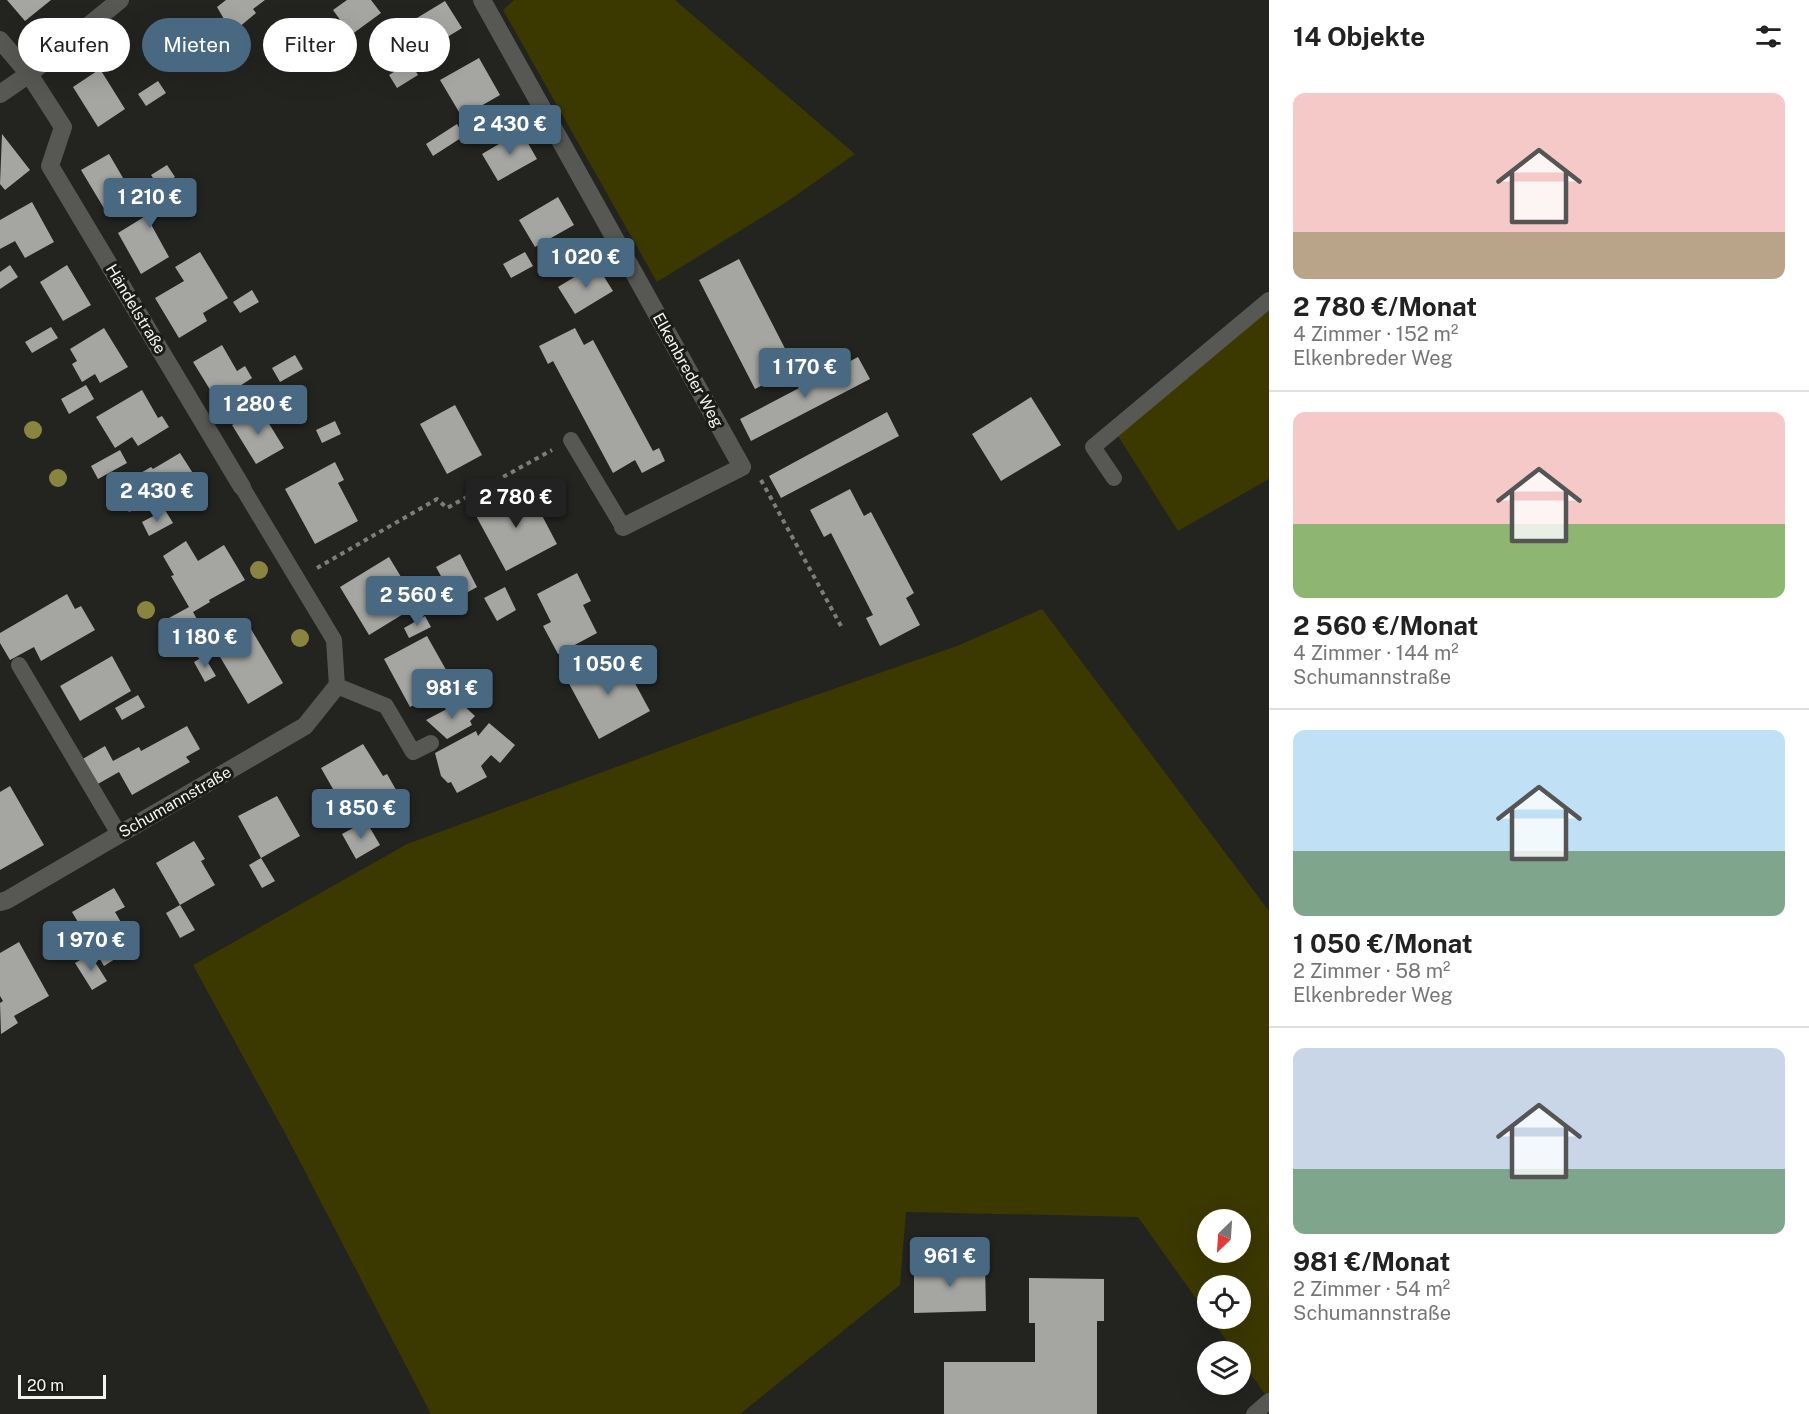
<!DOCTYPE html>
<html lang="de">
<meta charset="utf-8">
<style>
body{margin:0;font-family:"Public Sans",sans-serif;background:#f6f6f6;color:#222;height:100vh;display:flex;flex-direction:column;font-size:22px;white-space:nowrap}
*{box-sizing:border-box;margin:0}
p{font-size:20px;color:#767676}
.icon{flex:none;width:33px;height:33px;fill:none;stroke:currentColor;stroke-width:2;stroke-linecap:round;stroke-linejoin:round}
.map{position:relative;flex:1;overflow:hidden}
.details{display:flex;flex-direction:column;background:#fff;width:540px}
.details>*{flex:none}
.banner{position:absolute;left:18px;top:18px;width:570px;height:54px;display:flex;gap:12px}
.needle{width:39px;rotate:205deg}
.tools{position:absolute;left:1197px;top:1209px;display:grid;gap:12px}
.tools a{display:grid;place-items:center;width:54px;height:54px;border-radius:50%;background:#fff;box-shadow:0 6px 24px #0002;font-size:30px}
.scale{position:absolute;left:18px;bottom:15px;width:88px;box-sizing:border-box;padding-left:6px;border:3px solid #f2f2ef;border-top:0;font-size:16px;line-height:21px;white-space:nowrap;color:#f2f2ef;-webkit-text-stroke:4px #1a1a16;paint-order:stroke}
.price{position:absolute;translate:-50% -51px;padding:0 14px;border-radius:6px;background:#496982;color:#fff;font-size:20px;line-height:39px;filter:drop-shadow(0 2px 3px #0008)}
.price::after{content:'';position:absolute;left:50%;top:36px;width:18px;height:14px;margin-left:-9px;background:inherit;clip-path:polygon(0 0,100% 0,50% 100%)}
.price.on{background:#222;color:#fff}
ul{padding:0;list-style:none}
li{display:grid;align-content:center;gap:12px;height:318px;padding:0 24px}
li+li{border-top:2px solid #e0e0e0}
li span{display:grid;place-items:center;height:186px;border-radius:12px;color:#555}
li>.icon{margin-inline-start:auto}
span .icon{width:108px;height:108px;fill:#fffc;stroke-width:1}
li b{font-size:26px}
h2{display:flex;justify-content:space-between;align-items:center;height:72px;padding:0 24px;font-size:26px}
.pill{padding:0 21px;border-radius:27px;background:#fff;box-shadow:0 6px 24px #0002;font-size:21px;line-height:54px}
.pill.on{background:#496982;color:#fff}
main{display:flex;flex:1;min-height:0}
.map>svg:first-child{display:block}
.green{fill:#3b3800;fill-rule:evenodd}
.building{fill:#a5a5a1}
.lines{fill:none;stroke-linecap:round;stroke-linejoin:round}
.path{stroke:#7d7d7a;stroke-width:4;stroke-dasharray:4.5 4.5;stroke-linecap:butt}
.service{stroke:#575753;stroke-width:16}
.minor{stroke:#575753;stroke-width:18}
.tree{fill:#898540}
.labels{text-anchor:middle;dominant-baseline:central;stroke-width:6;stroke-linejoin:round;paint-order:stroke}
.street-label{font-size:16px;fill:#f2f2ef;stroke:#1a1a16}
</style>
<main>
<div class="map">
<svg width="1269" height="1414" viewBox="0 0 1269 1414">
<rect width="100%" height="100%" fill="#232320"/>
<path class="green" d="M 514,0 L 675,0 L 855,154 L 785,203 L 657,282 L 503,10 Z
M 1269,310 L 1269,479 L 1178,531 L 1118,436 Z
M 1042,609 L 1269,911 L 1269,1400 L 1241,1360 L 1240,1352 L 1234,1351 L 1211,1319 L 1240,1318 L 1240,1286 L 1208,1286 L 1207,1314 L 1138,1217 L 906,1212 L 900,1285 L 740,1414 L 431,1414 L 286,1135 L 193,965 L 407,844 L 730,725 L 957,646 ZM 1208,1220 L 1240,1220 L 1240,1252 L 1208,1252 Z"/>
<path class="building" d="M 7,0 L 51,0 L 25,21 Z
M 226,0 L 265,0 L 253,9 L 256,13 L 232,33 L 217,7 Z
M 347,0 L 371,0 L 381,13 L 351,35 L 333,10 Z
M 445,1 L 462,28 L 423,52 L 407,24 Z
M 479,58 L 500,95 L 462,117 L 440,80 Z
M 410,62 L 418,75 L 397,88 L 389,75 Z
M 100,69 L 125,109 L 98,127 L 73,87 Z
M 158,81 L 166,93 L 146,106 L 138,94 Z
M 457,124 L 464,136 L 433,156 L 426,144 Z
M 521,131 L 537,159 L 498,181 L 482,154 Z
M 2,134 L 30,170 L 5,190 L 0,184 Z
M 109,154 L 133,195 L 105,210 L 81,170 Z
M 167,165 L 175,177 L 159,187 L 151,175 Z
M 177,180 L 188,195 L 147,217 L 169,257 L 141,274 L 118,233 L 144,217 L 138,204 Z
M 558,197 L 574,225 L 535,247 L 519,220 Z
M 32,202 L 54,242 L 25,258 L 15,241 L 0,249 L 0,220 Z
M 200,252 L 228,298 L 203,313 L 207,321 L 179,338 L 155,298 L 184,281 L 175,267 Z
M 525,252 L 533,266 L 511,278 L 503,264 Z
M 739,259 L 795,368 L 755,389 L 699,280 Z
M 596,264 L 613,291 L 575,314 L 558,287 Z
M 10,265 L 18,277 L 0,289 L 0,272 Z
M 67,265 L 91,305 L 63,321 L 40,282 Z
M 252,290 L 259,302 L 240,313 L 233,302 Z
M 51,327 L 58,338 L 32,353 L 25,342 Z
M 104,328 L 128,367 L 100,383 L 95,374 L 82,382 L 72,364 L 77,361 L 70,349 Z
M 575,328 L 584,345 L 593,340 L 653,451 L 659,448 L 665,461 L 642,473 L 635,460 L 613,473 L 553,361 L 548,364 L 539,346 Z
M 222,345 L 237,371 L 245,366 L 252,378 L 217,401 L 193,362 Z
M 295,355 L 303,369 L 280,382 L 272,368 Z
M 858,357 L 870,379 L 751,441 L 740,419 Z
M 86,385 L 94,399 L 69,414 L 61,399 Z
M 142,390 L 158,418 L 162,416 L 169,427 L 138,446 L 132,437 L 115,448 L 96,417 Z
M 1031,397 L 1061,445 L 1001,481 L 972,434 Z
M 455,405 L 482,455 L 447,474 L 420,424 Z
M 260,409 L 284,448 L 256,464 L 232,425 Z
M 887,412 L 899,436 L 781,498 L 769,476 Z
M 335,421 L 341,434 L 322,443 L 316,430 Z
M 120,450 L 127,463 L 98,479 L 91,466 Z
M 180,453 L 205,492 L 177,509 L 164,489 L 152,495 L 155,500 L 129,512 L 115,488 L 151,467 L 153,469 Z
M 335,462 L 344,480 L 338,483 L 358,521 L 315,544 L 285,489 Z
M 527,487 L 557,544 L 506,571 L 475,514 Z
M 850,489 L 864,516 L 871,512 L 914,593 L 906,598 L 920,625 L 880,646 L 866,618 L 873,615 L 831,533 L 824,537 L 810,510 Z
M 165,510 L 173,523 L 149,536 L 142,522 Z
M 186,541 L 198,561 L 224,545 L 245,580 L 209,600 L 210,602 L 193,612 L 205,634 L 184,646 L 169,618 L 189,607 L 171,576 L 174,575 L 163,556 Z
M 460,554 L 477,587 L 454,600 L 436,567 Z
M 389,557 L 418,605 L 369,635 L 340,587 Z
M 577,573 L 591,601 L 583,605 L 597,633 L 558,654 L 543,626 L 551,622 L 537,594 Z
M 505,587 L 516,610 L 497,621 L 484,598 Z
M 67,594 L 75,609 L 81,606 L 95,630 L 41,661 L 34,647 L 10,660 L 0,643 L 0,633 Z
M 425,616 L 431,627 L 409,638 L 404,628 Z
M 248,624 L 283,683 L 248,704 L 213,645 Z
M 427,636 L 454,684 L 410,707 L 384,659 Z
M 618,652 L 650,711 L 599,739 L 567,680 Z
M 112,656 L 131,691 L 80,721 L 60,686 Z
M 204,656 L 216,676 L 205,682 L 194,662 Z
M 462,685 L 469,696 L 447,708 L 440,696 Z
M 138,695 L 145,707 L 122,720 L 115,708 Z
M 460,702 L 475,716 L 470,721 L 472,725 L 447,739 L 426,720 Z
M 489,723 L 515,745 L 500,763 L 491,755 L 481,766 L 487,777 L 457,793 L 451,782 L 448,783 L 441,776 L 435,753 L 476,731 L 478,736 Z
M 187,726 L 200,749 L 186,757 L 190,762 L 132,795 L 119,772 L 96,785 L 81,760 L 105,746 L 113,761 L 139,747 L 141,751 Z
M 363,744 L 383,776 L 387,774 L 399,795 L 357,819 L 346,800 L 341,803 L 321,768 Z
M 10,786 L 44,845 L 0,870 L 0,792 Z
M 277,796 L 300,836 L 261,858 L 238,816 Z
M 366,821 L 380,845 L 356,859 L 342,834 Z
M 194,841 L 205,859 L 201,861 L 215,885 L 180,905 L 156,863 Z
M 261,858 L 275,881 L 262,888 L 249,865 Z
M 114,888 L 125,907 L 115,912 L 135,946 L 104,966 L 72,912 Z
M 180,905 L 195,930 L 180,938 L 166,913 Z
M 19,942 L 49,996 L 14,1016 L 18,1023 L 1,1034 L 0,1003 L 3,1001 L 0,996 L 0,953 Z
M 90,954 L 107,981 L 92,990 L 75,963 Z
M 985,1264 L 986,1311 L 914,1313 L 914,1265 Z
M 1029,1278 L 1104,1279 L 1104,1321 L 1097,1321 L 1097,1414 L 944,1414 L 944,1362 L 1035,1362 L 1035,1323 L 1029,1323 Z"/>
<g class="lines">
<path class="path" d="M 761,480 L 841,626
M 317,568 L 437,499 L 447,508 L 552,450"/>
<path class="service" d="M 571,440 L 623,527
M 1114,478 L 1093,447 L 1269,300
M 242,487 L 334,640 L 337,686 L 386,706 L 413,752 L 431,743
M 19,665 L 119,834
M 1254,1414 L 1269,1401"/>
<path class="minor" d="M 482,0 L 742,467 L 623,527
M 0,40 L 29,74 L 63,127 L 50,166 L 242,487
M 0,94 L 29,74 L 120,0
M 0,902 L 7,900 L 305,726 L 337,686"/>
</g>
<g class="tree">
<circle cx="33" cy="430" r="9"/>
<circle cx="58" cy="478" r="9"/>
<circle cx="259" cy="570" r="9"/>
<circle cx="146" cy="610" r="9"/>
<circle cx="300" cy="638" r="9"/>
</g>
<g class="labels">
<g class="street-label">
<text transform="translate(136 309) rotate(59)">Händelstraße</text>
<text transform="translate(688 370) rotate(61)">Elkenbreder Weg</text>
<text transform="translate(175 802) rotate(-30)">Schumannstraße</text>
</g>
</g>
</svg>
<div class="tools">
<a><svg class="needle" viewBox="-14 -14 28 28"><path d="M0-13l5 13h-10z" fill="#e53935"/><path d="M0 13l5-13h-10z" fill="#767676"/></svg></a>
<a><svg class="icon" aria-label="locate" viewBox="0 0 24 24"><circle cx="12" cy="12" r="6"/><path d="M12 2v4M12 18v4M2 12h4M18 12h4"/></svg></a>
<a><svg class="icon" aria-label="layers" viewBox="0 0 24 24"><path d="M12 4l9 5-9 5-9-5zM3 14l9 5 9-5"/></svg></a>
</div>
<div class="scale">20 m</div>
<b class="price" style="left:510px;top:156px">2 430 €</b>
<b class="price" style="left:150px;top:229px">1 210 €</b>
<b class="price" style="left:586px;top:289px">1 020 €</b>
<b class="price" style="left:805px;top:399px">1 170 €</b>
<b class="price" style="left:258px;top:436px">1 280 €</b>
<b class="price" style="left:157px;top:523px">2 430 €</b>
<b class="price on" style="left:516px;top:529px">2 780 €</b>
<b class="price" style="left:417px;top:627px">2 560 €</b>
<b class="price" style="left:205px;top:669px">1 180 €</b>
<b class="price" style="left:608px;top:696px">1 050 €</b>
<b class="price" style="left:452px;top:720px">981 €</b>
<b class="price" style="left:361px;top:840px">1 850 €</b>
<b class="price" style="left:91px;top:972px">1 970 €</b>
<b class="price" style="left:950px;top:1288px">961 €</b>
<div class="banner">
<a class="pill">Kaufen</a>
<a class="pill on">Mieten</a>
<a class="pill">Filter</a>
<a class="pill">Neu</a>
</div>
</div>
<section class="details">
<h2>14 Objekte<svg class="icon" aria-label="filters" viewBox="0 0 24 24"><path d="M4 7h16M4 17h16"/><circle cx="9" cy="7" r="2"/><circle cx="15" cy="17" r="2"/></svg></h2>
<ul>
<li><span style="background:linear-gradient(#f6c9c9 75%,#b9a48a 0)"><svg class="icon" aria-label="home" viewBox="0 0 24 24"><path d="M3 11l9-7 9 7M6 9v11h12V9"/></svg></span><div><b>2 780 €/Monat</b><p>4 Zimmer · 152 m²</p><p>Elkenbreder Weg</p></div></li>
<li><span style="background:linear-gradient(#f6c9c9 60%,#8fb573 0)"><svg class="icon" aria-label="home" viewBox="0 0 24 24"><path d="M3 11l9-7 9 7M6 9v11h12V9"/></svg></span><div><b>2 560 €/Monat</b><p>4 Zimmer · 144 m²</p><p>Schumannstraße</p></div></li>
<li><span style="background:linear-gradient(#bfe0f5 65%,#7fa58c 0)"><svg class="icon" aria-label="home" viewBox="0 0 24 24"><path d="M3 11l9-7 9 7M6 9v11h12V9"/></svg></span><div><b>1 050 €/Monat</b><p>2 Zimmer · 58 m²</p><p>Elkenbreder Weg</p></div></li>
<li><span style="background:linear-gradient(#c9d6e8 65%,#7fa58c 0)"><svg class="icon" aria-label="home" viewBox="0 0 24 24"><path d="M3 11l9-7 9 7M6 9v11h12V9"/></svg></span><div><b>981 €/Monat</b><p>2 Zimmer · 54 m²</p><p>Schumannstraße</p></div></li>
</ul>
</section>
</main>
